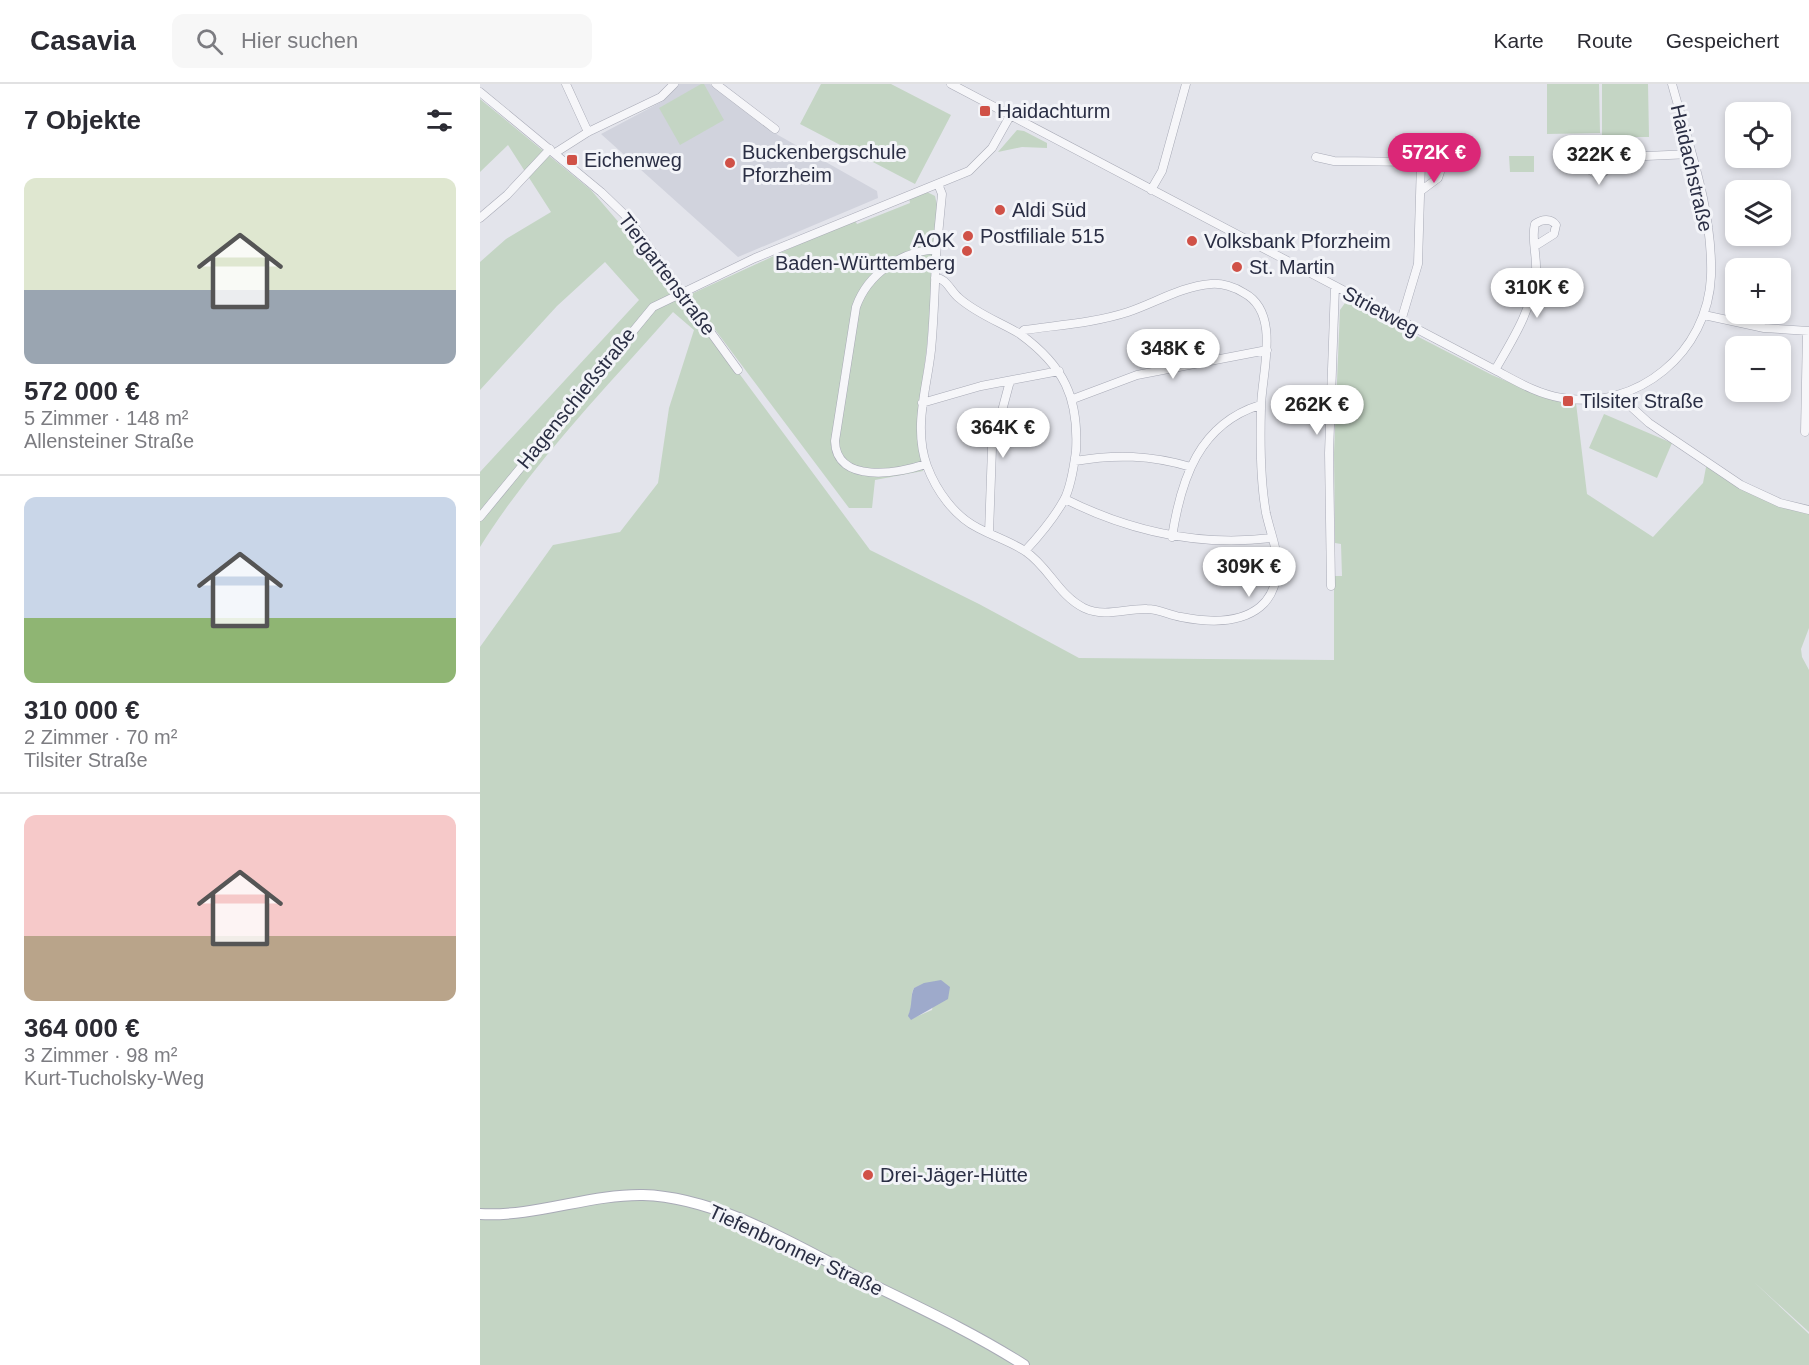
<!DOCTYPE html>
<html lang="de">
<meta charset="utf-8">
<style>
body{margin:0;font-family:Arial,sans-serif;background:#f7f7f7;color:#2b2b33;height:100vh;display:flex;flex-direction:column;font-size:22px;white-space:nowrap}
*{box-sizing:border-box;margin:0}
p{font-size:20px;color:#7c7c81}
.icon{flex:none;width:33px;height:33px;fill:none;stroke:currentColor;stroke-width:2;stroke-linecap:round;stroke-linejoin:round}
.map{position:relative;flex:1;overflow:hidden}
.panel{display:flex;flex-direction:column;background:#fff;width:480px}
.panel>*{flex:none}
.controls{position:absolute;left:1245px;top:18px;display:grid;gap:12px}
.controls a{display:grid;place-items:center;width:66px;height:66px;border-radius:12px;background:#fff;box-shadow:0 3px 9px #0003;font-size:30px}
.price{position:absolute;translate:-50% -51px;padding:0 14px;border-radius:21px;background:#fff;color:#222;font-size:20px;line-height:39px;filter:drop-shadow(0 2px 3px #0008)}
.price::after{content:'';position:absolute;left:50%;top:36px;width:18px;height:14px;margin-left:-9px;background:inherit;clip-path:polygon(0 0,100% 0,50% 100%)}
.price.on{background:#db2777;color:#fff}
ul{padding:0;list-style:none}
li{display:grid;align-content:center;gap:12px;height:318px;padding:0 24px}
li+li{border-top:2px solid #e1e1e2}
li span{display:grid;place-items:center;height:186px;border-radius:12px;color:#555}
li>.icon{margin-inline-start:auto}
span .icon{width:108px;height:108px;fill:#fffc;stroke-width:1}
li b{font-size:26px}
h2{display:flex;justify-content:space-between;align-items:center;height:72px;padding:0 24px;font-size:26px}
header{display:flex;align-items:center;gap:36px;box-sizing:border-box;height:84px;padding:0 30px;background:#fff;border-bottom:2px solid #e1e1e2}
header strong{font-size:28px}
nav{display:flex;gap:33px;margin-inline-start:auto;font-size:21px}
.search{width:420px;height:54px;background:#f7f7f7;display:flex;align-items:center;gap:15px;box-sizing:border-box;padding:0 21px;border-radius:12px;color:#7c7c81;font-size:22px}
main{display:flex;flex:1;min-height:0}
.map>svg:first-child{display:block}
.built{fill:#d1d3dd}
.green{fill:#c4d5c4;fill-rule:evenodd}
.water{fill:#9eaacb}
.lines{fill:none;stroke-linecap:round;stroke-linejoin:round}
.street-casing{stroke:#a8aab6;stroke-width:9}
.secondary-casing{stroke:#a8aab6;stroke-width:12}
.street{stroke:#f6f6f9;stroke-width:8}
.secondary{stroke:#fff;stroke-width:10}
.poi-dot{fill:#d05147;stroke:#f3f4f8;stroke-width:2}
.labels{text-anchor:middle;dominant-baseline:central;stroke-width:6;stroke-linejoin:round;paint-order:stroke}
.poi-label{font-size:20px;fill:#2a2e44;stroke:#f3f4f8;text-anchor:start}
.street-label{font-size:20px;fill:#2a2e44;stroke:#f3f4f8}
</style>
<header>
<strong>Casavia</strong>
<div class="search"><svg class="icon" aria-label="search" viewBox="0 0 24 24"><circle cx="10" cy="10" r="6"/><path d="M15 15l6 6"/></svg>Hier suchen</div>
<nav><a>Karte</a><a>Route</a><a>Gespeichert</a></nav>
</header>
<main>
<section class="panel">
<h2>7 Objekte<svg class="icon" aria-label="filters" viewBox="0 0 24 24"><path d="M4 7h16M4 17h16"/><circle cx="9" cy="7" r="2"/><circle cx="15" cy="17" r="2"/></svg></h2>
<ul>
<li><span style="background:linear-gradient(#dfe7d0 60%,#9aa5b1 0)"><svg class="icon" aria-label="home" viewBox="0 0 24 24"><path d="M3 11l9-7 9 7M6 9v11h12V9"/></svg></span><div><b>572 000 €</b><p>5 Zimmer · 148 m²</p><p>Allensteiner Straße</p></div></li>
<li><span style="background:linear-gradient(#c9d6e8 65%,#8fb573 0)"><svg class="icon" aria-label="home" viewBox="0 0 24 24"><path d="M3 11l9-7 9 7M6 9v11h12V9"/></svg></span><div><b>310 000 €</b><p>2 Zimmer · 70 m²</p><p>Tilsiter Straße</p></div></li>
<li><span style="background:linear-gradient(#f6c9c9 65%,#b9a48a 0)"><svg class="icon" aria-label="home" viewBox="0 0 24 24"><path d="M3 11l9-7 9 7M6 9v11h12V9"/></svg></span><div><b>364 000 €</b><p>3 Zimmer · 98 m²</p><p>Kurt-Tucholsky-Weg</p></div></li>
</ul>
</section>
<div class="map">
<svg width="1329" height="1281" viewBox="0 0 1329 1281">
<rect width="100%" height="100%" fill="#e3e4eb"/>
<path class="built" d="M 198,0 L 230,0 L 298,51 L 397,107 L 398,114 L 258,173 L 121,50 L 183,17 Z"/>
<path class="green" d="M 221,0 L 224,0 L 244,36 L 200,61 L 179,24 Z
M 341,0 L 411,0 L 471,31 L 435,100 L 320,40 Z
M 1067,0 L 1119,0 L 1120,49 L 1067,50 Z
M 1122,0 L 1168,0 L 1169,53 L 1122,53 Z
M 0,15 L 111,106 L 201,211 L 390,466 L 499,520 L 599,574 L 854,576 L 854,492 L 862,492 L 861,460 L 855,459 L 854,369 L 860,226 L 865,219 L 873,219 L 1012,291 L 1057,310 L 1096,319 L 1107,410 L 1173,453 L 1223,399 L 1227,378 L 1267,406 L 1329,427 L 1329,544 L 1321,565 L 1322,573 L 1329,586 L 1329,1248 L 1274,1198 L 1329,1250 L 1329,1281 L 0,1281 L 0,563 L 73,461 L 140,448 L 178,399 L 189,324 L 214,246 L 193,228 C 126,304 54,377 0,463 L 0,388 L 159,216 L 125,178 L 77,222 L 0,306 L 0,178 L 26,155 L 71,128 L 28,61 L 0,88 ZM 457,897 L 452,926 L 431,935 L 429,929 C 435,920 429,912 434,904 Z
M 537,46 L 544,47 L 567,59 L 567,64 L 542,63 L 518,68 Z
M 1029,72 L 1054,72 L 1054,88 L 1030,88 Z
M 447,108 L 455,112 L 457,121 C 454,164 452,207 448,250 C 444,297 433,339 443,387 L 395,396 L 392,424 L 369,424 L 209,211 L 374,135 L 377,140 L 430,119 L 429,114 Z
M 1124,330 L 1192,359 L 1177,394 L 1109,364 Z"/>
<path class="water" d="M 461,896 L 470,903 L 468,915 L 431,936 L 428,932 C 433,920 430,912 434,904 L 444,899 Z"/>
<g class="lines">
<g class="street-casing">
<path id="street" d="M 86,0 L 108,48
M 236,0 L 295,45
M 471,0 L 1015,286 C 1036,297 1057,310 1082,314 C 1158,327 1228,268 1231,192 C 1233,127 1209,62 1192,0
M 0,8 L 121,108 L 148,134 L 258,286
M 75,69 L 108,48 L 181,13 L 194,0
M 836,73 L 854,77 L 941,78 L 938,180 L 921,237
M 1138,74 L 1124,88 L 1115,89 L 1110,86 L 1109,77 L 1121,74 L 1211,70
M 941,78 L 952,78 L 960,88 L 958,94 L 942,106
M 671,106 L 682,87 L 706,0
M 0,134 L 27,111 L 70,65
M 455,194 C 467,194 470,207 479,214 C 497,230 520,238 540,250 L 544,246 C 579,241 614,239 648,228 C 675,219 702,202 731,200 C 742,199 755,203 764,209 C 802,229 781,291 781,324 C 780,359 780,395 786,429 C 790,448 799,468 797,487 C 796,500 791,514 780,523 C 759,540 726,538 701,533 C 689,531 679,525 667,525 C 646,524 625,534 604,524 C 578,511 569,483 545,467 C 531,458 513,452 498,444 C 474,432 456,406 447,382 C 433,343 447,304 451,266 C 454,234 455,203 456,172 L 462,110 L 458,100
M 1224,231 L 1284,244 L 1329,247
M 540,250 C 584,282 599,314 596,367 C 594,382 591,403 584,416 C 574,434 559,452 545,467
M 1015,286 C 1033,255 1053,224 1056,187 C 1057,172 1051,153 1055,140 C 1062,135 1071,134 1076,141 L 1074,150 L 1055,162
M 1143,311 L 1147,319 L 1169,339 L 1261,401 L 1300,419 L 1329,426
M 593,315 L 657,291 L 787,266
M 442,319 L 501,302 L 579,287
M 1325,348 L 1327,247
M 595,377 C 635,370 671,371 711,383
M 446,380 C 419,389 356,401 355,357 L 376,223 C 388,189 421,168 456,165
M 585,415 C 651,448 718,463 792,454
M 0,433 L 173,223 L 275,174 L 489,87 L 512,64 L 530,32
M 509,449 L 512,364 L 530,297
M 692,453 C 701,395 719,340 780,321
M 851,502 L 849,369 L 855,202"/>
</g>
<g class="secondary-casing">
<path id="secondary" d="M 0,1130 C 57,1133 109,1110 163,1111 C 239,1113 320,1164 387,1198 C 440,1224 494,1249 544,1281"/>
</g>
<use href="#street" class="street"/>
<use href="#secondary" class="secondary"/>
</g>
<g class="poi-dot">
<rect x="499" y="21" width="12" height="12" rx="3"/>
<rect x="86" y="70" width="12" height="12" rx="3"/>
<circle cx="250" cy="79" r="6"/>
<circle cx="520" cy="126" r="6"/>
<circle cx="488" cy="152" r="6"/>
<circle cx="712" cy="157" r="6"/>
<circle cx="487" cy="167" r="6"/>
<circle cx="757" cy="183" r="6"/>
<rect x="1082" y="311" width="12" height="12" rx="3"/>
<circle cx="388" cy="1091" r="6"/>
</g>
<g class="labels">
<g class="poi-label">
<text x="517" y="27">Haidachturm</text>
<text x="262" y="68">Buckenbergschule<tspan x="262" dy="23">Pforzheim</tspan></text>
<text x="104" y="76">Eichenweg</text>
<text x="532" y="126">Aldi Süd</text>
<text x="500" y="152">Postfiliale 515</text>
<text x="475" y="156" text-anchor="end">AOK<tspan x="475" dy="23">Baden-Württemberg</tspan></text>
<text x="724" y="157">Volksbank Pforzheim</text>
<text x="769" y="183">St. Martin</text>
<text x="1100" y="317">Tilsiter Straße</text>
<text x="400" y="1091">Drei-Jäger-Hütte</text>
</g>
<g class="street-label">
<text transform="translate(1212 84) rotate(77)">Haidachstraße</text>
<text transform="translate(187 190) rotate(53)">Tiergartenstraße</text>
<text transform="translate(901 227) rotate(28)">Strietweg</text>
<text transform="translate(96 314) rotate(-51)">Hagenschießstraße</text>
<text transform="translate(316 1166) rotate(25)">Tiefenbronner Straße</text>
</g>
</g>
</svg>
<div class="controls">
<a><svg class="icon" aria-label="locate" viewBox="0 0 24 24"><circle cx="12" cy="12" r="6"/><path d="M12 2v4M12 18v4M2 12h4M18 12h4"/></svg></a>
<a><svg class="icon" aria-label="layers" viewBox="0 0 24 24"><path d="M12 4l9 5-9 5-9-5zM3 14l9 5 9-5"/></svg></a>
<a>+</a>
<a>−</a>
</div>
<b class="price on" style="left:954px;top:100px">572K €</b>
<b class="price" style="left:1119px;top:102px">322K €</b>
<b class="price" style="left:1057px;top:235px">310K €</b>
<b class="price" style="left:693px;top:296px">348K €</b>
<b class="price" style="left:837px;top:352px">262K €</b>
<b class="price" style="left:523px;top:375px">364K €</b>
<b class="price" style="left:769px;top:514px">309K €</b>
</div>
</main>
